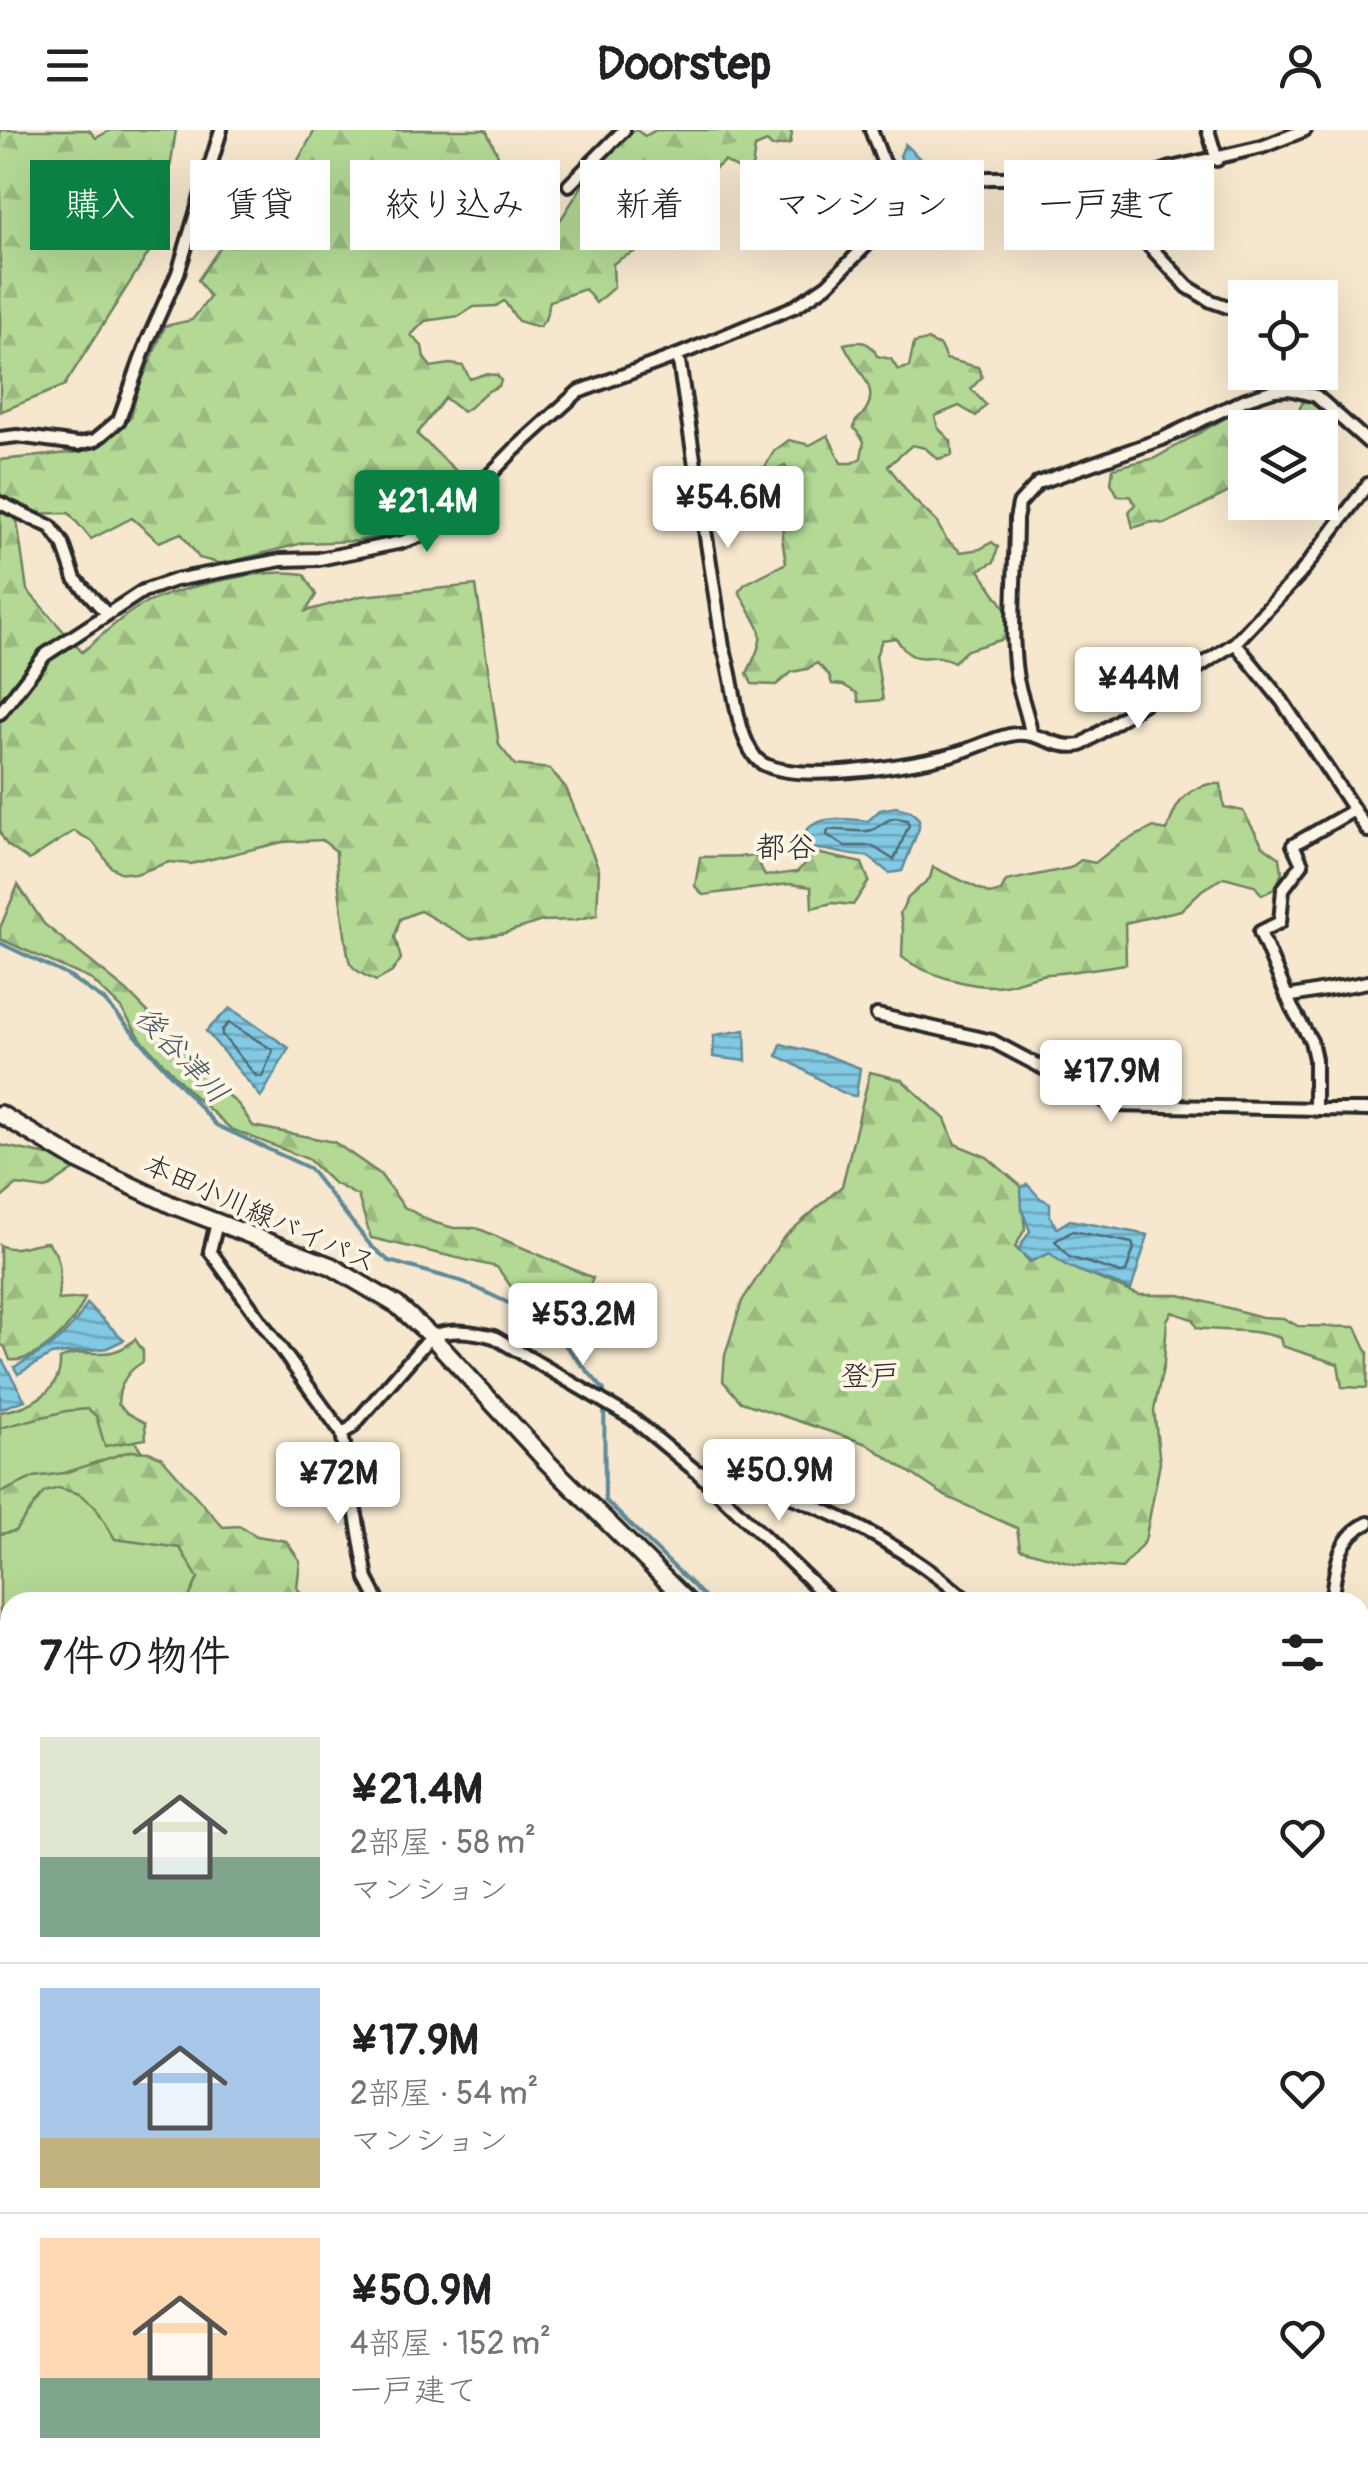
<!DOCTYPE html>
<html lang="ja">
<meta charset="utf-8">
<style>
body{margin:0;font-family:Pangolin,"Klee One",sans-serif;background:#f6f6f6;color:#202124;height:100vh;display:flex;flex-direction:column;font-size:38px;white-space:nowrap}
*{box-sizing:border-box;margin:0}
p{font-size:32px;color:#757577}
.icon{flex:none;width:55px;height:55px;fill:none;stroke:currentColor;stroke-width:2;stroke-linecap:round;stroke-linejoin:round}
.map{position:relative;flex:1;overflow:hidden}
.side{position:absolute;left:0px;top:1462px;width:1370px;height:892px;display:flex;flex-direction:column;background:#fff;border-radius:30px 30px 0 0;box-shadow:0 10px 40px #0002}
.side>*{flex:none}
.hud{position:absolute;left:30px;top:30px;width:1310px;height:90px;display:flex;gap:20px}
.tools{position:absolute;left:1228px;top:150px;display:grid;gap:20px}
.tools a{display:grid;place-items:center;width:110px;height:110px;border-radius:0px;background:#fff;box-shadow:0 10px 40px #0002;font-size:50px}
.price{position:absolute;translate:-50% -85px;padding:0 22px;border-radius:10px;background:#fff;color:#222;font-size:32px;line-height:65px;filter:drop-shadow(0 2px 5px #0008)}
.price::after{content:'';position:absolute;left:50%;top:60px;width:30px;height:22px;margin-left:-15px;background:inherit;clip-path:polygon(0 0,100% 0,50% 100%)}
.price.on{background:#0b8043;color:#fff}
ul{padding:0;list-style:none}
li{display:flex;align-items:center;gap:30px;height:250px;padding:0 40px}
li+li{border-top:2px solid #e0e0e0}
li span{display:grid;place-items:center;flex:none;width:280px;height:200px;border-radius:0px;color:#555}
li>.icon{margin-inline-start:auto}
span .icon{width:120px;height:120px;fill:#fffc;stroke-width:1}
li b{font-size:42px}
h2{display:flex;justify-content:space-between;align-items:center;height:120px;padding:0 40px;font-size:42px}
.tag{padding:0 35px;border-radius:0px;background:#fff;box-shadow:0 10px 40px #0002;font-size:35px;line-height:90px}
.tag.on{background:#0b8043;color:#fff}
header{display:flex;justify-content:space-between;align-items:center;height:130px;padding:0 40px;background:#fff;font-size:45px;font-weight:800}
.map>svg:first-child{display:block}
.grass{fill:#b3d995;stroke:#6f8260;stroke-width:2.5}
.forest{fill:url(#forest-firs);stroke:#6f8260;stroke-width:2.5}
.park{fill:url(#park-dots);stroke:#6f8260;stroke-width:2.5}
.water{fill:url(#water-rules);stroke:#5f8a99;stroke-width:2.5}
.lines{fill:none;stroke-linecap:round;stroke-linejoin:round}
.shore{stroke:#4e6a75;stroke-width:2.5}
.stream{stroke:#5f8a99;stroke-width:4}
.street-casing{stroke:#2b2b2b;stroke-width:18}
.secondary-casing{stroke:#2b2b2b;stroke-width:22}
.street{stroke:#fcf5e5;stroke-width:10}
.secondary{stroke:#fcf5e5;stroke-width:15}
.labels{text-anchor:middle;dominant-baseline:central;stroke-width:8;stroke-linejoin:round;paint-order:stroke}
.street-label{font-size:28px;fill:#2b2b2b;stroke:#fcf5e5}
.neighbourhood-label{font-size:30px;fill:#2b2b2b;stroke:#fcf5e5}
.water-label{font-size:30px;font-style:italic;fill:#455a62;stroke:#fcf5e5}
</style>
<header><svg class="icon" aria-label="menu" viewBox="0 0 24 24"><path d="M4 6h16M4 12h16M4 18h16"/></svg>Doorstep<svg class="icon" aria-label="person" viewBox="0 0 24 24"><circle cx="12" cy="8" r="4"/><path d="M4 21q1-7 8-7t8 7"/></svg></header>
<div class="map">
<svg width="1368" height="2354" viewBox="0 0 1368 2354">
<defs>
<pattern id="forest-firs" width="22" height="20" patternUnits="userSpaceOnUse" patternTransform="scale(2.5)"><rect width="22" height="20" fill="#b3d995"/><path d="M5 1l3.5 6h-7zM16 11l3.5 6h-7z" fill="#9aba81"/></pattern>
<pattern id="park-dots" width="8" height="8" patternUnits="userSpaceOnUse" patternTransform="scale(2.5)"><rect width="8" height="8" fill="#b3d995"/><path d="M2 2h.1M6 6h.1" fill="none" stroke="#9aba81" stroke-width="1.8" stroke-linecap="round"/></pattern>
<pattern id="water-rules" width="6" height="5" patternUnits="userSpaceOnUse" patternTransform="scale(2.5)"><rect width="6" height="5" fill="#82c9e3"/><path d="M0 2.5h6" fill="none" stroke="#6ba3b8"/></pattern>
</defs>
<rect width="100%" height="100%" fill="#f6e7ce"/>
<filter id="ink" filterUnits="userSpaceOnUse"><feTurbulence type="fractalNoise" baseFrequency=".01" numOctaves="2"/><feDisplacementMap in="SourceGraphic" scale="20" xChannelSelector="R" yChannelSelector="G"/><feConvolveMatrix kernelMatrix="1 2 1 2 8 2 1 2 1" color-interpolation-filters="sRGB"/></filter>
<g filter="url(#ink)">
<path class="grass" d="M 106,1268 L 196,1403 L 249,1472 L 10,1472 L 10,1596 L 0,1600 L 0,1287 Z
M 472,2345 L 1132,2345 L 1137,2354 L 489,2354 Z"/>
<path class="forest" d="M 0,0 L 89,0 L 96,8 L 111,0 L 176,0 L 160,105 L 64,256 L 0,282 Z
M 315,0 L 486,0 L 525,82 L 561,89 C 582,58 601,17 636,0 L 645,6 L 656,0 L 790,0 L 792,4 L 790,14 L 772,17 L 767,12 L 755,17 L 752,39 L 737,38 L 724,31 L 716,38 L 702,42 L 691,36 L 681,46 C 679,60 681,69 692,78 L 689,91 L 680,98 L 672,94 C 661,100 655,110 644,117 C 633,124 623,125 613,134 L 614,157 L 596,173 L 585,159 L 550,171 L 545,190 L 539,197 L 518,191 L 504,171 L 496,176 L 474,177 L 459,186 L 425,191 L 411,205 L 422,216 L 424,228 L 431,237 L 450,234 L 463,236 L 470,249 L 485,244 L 497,245 L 501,251 L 499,256 C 476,265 480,272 463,282 L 445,268 L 417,304 L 467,351 L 436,389 L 406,401 L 357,411 L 303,413 L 222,434 L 199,428 L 181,403 L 159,412 L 132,388 L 91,409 L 69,383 L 16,384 L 27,460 L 82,522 C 101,507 122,485 144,474 C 180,457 266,437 304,444 L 316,465 L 306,481 L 361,466 L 476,455 L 499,615 L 515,635 L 550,639 L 566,658 L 599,740 L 597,785 L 575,790 L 542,791 L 505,803 L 470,809 L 420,781 L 400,789 L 395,807 L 401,829 L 392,842 L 376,851 C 367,846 355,842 350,833 C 347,826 335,732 336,721 L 322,710 L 283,712 L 191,734 L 169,732 L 136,744 L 120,742 L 111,737 L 93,712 L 74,701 L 29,730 L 7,715 L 0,703 L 0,330 L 79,322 L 106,312 L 131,287 L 137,262 L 165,196 L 192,190 L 210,167 L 198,150 C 217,123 238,85 269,71 C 284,82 294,97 310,105 L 311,85 L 288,48 Z
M 927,210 L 940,216 L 946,229 L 978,237 L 982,247 L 971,259 L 986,275 L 976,286 L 959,276 L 935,286 L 938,298 L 951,311 L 952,325 L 938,329 L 925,318 L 912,315 L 888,336 L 913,369 L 936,391 L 946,409 L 961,422 L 980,419 L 992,412 L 998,417 L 994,432 L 979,440 L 1005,478 L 1010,507 L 967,520 L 954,532 C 926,517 917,543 896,508 L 882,510 L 876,526 L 883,570 L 859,572 L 857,563 L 843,555 L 832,554 L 829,545 L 817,533 L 807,539 L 792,542 L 776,555 L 752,554 L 747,543 C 771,497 759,503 739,461 L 745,454 L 786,433 L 782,408 L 789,343 L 785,335 L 769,343 L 764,339 L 774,321 L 789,310 L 810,315 L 828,305 L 841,333 L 852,333 L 861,328 L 864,311 L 854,298 L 855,292 C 889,263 858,245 844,214 C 859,211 870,209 877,226 L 891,229 L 898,240 L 909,237 L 914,213 Z
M 1305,268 L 1323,282 L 1324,292 L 1320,305 L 1320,298 L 1280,298 L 1294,290 Z
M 1236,282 L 1248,283 L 1264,297 L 1245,298 L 1245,354 L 1165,394 L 1152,392 L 1133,398 L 1129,382 L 1135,374 L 1130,366 L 1118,366 L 1111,353 L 1113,338 L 1155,328 Z
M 1209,654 L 1221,654 L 1224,677 L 1243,681 L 1263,716 L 1280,728 L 1282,742 L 1276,758 L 1262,765 L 1254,755 L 1224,747 L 1202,760 L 1181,780 L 1125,793 L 1126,834 C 1100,838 1075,842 1049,844 C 1033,845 1019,853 1004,855 C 975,860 924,844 902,827 L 903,800 L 900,783 L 908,768 L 930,748 L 933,737 L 990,764 L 1001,761 L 1006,751 L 1070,738 L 1081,730 L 1095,733 L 1119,714 L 1154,697 L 1167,701 C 1175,675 1183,661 1209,654 Z
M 816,723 L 862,733 L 869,751 L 853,775 L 832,773 L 812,778 L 811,757 L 790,754 L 703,765 L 695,756 L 700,727 L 756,726 L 765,746 L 797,742 Z
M 18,755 L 44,794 L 127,861 L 194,929 L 203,944 L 239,975 L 253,996 L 334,1012 L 380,1044 L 404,1077 L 432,1092 L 454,1098 L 477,1098 L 593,1148 L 572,1196 L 563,1201 L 512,1158 L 497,1137 L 371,1108 L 358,1066 L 332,1052 L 308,1029 L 231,999 L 193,965 L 141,909 L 121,878 L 92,850 L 0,809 L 0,798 Z
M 870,942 L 902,950 L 945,989 L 955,1014 L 987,1027 L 1021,1056 L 1025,1099 L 1015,1117 L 1030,1132 L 1051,1122 L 1065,1135 L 1139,1165 L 1180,1165 L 1262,1187 L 1283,1188 L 1298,1196 L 1356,1197 L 1368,1223 L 1367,1258 L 1342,1257 L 1338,1234 L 1282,1216 L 1280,1208 C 1252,1198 1226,1202 1197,1198 L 1192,1189 L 1172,1182 L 1167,1190 L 1164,1233 L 1154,1280 L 1160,1333 L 1145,1411 L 1122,1438 L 1075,1434 L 1020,1419 L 1017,1398 L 945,1366 L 867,1314 L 741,1272 L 723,1251 L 725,1225 L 742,1171 L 783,1108 L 842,1056 Z
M 0,1015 L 71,1030 L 78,1037 L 46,1059 L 17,1055 L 0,1069 Z
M 47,1112 C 65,1129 59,1148 58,1170 L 85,1168 C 76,1193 39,1233 10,1230 L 5,1217 L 0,1214 L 0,1115 C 13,1123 31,1113 47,1112 Z
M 135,1209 L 143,1221 L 143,1232 C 126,1241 119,1255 118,1274 L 127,1283 L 145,1293 L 146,1309 L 105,1316 L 96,1286 L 88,1279 L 66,1281 L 0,1298 L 0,1282 C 29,1278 62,1262 60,1229 C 86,1215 110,1234 135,1209 Z
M 130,1321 L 149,1322 L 161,1327 L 223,1397 L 239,1396 L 257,1406 L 286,1411 L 300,1431 L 297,1458 L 305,1467 L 306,1472 L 187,1472 L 198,1448 L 180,1418 L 115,1409 L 95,1376 L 79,1364 L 59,1358 L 44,1362 L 15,1401 L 0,1404 L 0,1363 L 34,1347 L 64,1343 Z
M 7,1609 L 10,1610 L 10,2107 L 0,2101 L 0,1611 Z
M 0,2223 L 10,2233 L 10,2345 L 52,2345 L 48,2354 L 0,2354 Z"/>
<path class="park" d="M 766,2345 L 903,2345 L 894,2354 L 775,2354 Z
M 954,2345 L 1034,2345 L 1025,2354 L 945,2354 Z"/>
<path class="water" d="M 905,14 L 922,31 L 928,56 L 908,57 L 907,41 L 900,26 Z
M 896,677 L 911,681 L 919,689 L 919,698 L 902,741 L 889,743 L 868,726 C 845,727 833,718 812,719 L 802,708 C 812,683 845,689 868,691 L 880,680 Z
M 230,878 L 289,918 L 261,967 L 206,901 Z
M 745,900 L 746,931 L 713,927 L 714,905 Z
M 781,914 L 828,926 L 860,938 L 856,966 C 840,967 799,933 777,926 Z
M 1027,1054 L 1040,1068 L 1050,1073 L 1050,1086 L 1057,1098 L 1070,1090 L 1148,1105 L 1131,1160 C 1105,1146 1070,1144 1050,1123 L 1031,1131 L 1018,1120 L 1030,1101 L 1022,1080 L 1021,1058 Z
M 87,1174 L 124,1210 L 107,1218 L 51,1225 L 18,1244 L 14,1237 C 48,1220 68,1207 87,1174 Z
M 0,1226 L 25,1270 L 0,1279 Z"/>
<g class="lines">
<path class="shore" d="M 895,688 L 907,690 L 909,695 L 894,730 L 872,716 L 845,716 L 827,705 L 828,700 C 842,698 859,704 872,700 C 882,696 884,690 895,688 Z
M 229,893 L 273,920 L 262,947 L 256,946 L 222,905 L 222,900 Z
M 1073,1101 L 1132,1113 L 1134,1118 L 1126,1142 L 1121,1143 L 1069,1127 L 1055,1111 Z"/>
<path class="stream" d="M 0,813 L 67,845 L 104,870 L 216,995 L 309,1038 L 371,1116 L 389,1131 L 464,1152 L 523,1180 L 557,1206 L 604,1260 L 605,1370 L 710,1472
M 1360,1920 L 1368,1934
M 0,2261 L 10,2271
M 39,2354 L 40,2345"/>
<g class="street-casing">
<path id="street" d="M 871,0 L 882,29 L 909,72
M 1208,0 L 1217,30
M 569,55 L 624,0
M 1105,57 L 1108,77 L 1115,90 L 1141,107 L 1188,157 L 1211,171 L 1245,183
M 678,225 L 723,517 C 735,550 734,599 755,627 C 778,659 922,634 957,623 C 976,618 995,607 1015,604 C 1039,601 1056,620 1081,615 L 1235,513 L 1300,444 L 1368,354
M 0,308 L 17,306 L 78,314 L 95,310 L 119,290 L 148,210 L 178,143 L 221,0
M 0,373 L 51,397 L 63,414 L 75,449 L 107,484
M 1235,513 L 1282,571 L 1368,701
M 0,583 L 45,525 L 143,461 L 175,450 L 281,430 L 319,429 L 402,412 L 435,401 L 514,320 L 578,262 L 678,225 L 796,176 L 827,155 L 909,72 L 939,58 L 988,48 L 1022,48 L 1105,57 L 1121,56 L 1171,38 L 1262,17 L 1305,0
M 1031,603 C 1028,584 1021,568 1017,549 C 1009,505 1016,436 1016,389 L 1019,374 L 1038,353 L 1162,309 L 1246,269 L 1274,260 L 1289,259 L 1316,266 L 1368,312
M 1287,867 L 1368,852
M 877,885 L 992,911 L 1113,975 L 1368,980
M 1315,980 L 1315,929 L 1311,911 L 1292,878 L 1260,802 L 1280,792 L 1283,759 L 1302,734 L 1293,715 L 1354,680
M 217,1093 L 210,1121 L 342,1303 L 367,1449 L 379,1472
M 342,1303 L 351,1298 L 431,1206 C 453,1199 471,1201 494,1207 L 633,1289 L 697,1342 L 832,1472
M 698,1342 C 796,1358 894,1407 969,1472
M 1331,1472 C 1336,1441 1336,1407 1368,1393
M 1360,1688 L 1368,1690
M 1360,2097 L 1368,2097
M 1360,2131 L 1368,2130
M 1360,2321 L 1368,2319
M 201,2345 L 210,2354
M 1261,2345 L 1285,2354
M 1328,2354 L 1334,2345"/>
</g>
<g class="secondary-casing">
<path id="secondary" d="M 0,984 L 75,1029 L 172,1075 L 331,1136 L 397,1175 L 431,1206 L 548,1333 L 688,1472
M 1360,1884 L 1368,1887"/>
</g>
<use href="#street" class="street"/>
<use href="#secondary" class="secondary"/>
</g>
</g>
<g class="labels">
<g class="street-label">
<text transform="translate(260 1084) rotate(24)">本田小川線バイパス</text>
</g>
<g class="neighbourhood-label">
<text x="786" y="717">都谷</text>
<text x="870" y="1246">登戸</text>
</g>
<g class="water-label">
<text transform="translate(182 925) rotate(47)">後谷津川</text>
</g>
</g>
</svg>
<div class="tools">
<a><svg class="icon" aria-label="locate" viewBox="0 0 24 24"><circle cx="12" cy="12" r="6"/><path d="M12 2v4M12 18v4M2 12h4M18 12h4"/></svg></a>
<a><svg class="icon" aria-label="layers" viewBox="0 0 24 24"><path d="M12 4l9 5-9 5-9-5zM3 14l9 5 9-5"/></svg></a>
</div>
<b class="price" style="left:728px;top:421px">¥54.6M</b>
<b class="price on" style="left:427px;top:425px">¥21.4M</b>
<b class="price" style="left:1138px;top:602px">¥44M</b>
<b class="price" style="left:1111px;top:995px">¥17.9M</b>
<b class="price" style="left:583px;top:1238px">¥53.2M</b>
<b class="price" style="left:779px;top:1394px">¥50.9M</b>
<b class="price" style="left:338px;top:1397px">¥72M</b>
<div class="hud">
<a class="tag on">購入</a>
<a class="tag">賃貸</a>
<a class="tag">絞り込み</a>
<a class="tag">新着</a>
<a class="tag">マンション</a>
<a class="tag">一戸建て</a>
</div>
<section class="side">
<h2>7件の物件<svg class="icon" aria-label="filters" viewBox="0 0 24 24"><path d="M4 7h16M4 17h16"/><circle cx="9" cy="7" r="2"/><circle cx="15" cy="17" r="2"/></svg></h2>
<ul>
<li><span style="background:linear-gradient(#dfe7d0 60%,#7fa58c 0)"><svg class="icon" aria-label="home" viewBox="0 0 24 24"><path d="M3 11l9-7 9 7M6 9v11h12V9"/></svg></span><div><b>¥21.4M</b><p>2部屋 · 58 m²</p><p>マンション</p></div><svg class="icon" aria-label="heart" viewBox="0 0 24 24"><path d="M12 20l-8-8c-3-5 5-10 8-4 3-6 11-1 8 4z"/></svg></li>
<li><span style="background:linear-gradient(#a9c7e8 75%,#c2b280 0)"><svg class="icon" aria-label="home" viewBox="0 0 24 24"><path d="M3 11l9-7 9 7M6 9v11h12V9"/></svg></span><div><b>¥17.9M</b><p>2部屋 · 54 m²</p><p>マンション</p></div><svg class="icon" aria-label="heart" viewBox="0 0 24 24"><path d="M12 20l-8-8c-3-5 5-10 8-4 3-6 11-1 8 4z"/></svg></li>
<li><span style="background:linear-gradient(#ffd9b3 70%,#7fa58c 0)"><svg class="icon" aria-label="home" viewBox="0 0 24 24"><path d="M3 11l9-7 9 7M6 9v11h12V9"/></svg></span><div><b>¥50.9M</b><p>4部屋 · 152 m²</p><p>一戸建て</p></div><svg class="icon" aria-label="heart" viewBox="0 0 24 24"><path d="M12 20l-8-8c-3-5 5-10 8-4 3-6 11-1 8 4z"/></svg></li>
</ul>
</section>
</div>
